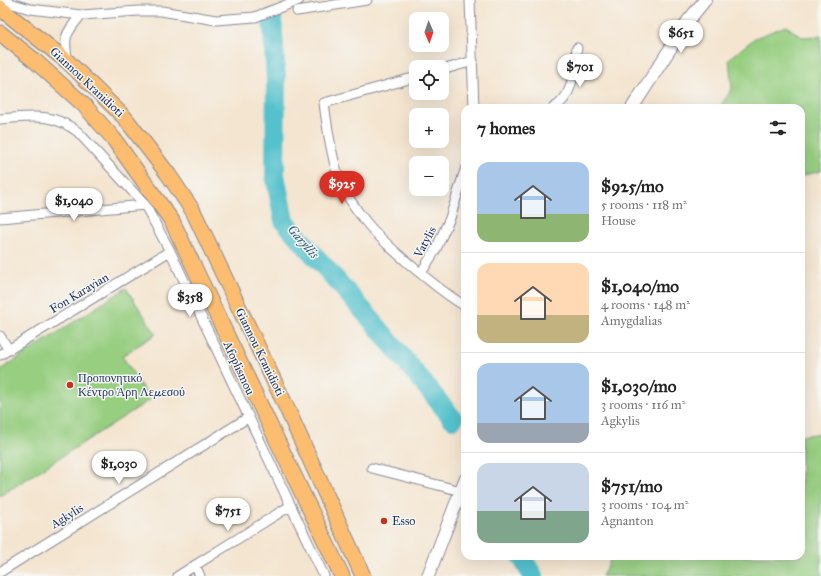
<!DOCTYPE html>
<meta charset="utf-8">
<style>
body{margin:0;font-family:"IM FELL Great Primer",serif;background:#f2f2f2;color:#222;height:100vh;display:flex;flex-direction:column;font-size:15px;white-space:nowrap}
*{box-sizing:border-box;margin:0}
p{font-size:13px;color:#767676}
.icon{flex:none;width:22px;height:22px;fill:none;stroke:currentColor;stroke-width:2;stroke-linecap:round;stroke-linejoin:round}
.map{position:relative;flex:1;overflow:hidden}
.sheet{position:absolute;left:461px;top:104px;width:344px;height:456px;display:flex;flex-direction:column;background:#fff;border-radius:12px;box-shadow:0 4px 16px #0002}
.sheet>*{flex:none}
.needle{width:26px;rotate:178deg}
.buttons{position:absolute;left:409px;top:12px;display:grid;gap:8px}
.buttons a{display:grid;place-items:center;width:40px;height:40px;border-radius:8px;background:#fff;box-shadow:0 4px 16px #0002;font-size:20px}
.price{position:absolute;translate:-50% -34px;padding:0 9px;border-radius:14px;background:#fff;color:#222;font-size:13px;line-height:26px;filter:drop-shadow(0 1px 2px #0008)}
.price::after{content:'';position:absolute;left:50%;top:24px;width:12px;height:9px;margin-left:-6px;background:inherit;clip-path:polygon(0 0,100% 0,50% 100%)}
.price.current{background:#d93025;color:#fff}
ul{padding:0;list-style:none}
li{display:flex;align-items:center;gap:12px;height:100px;padding:0 16px}
li+li{border-top:1px solid #e0e0e0}
li span{display:grid;place-items:center;flex:none;width:112px;height:80px;border-radius:12px;color:#555}
li>.icon{margin-inline-start:auto}
span .icon{width:48px;height:48px;fill:#fffc;stroke-width:1}
li b{font-size:17px}
h2{display:flex;justify-content:space-between;align-items:center;height:48px;padding:0 16px;font-size:17px}
.map>svg:first-child{display:block}
.green{fill:#97ce80;stroke:#597e6f}
.lines{fill:none;stroke-linecap:round;stroke-linejoin:round}
.river{stroke:#54c1cc;stroke-width:20}
.minor-casing{stroke:#888a97;stroke-width:11}
.tertiary-casing{stroke:#888a97;stroke-width:14}
.primary-casing{stroke:#888a97;stroke-width:17}
.minor{stroke:#fff;stroke-width:9}
.tertiary{stroke:#fff;stroke-width:12}
.primary{stroke:#fcbd6f;stroke-width:15}
.poi-dot{fill:#c8321e;stroke:#f6f6f2;stroke-width:1.5}
.labels{text-anchor:middle;dominant-baseline:central;stroke-width:3;stroke-linejoin:round;paint-order:stroke}
.street-label{font-size:12px;fill:#1b2f5e;stroke:#f6f6f2}
.poi-label{font-size:12px;fill:#1b2f5e;stroke:#f6f6f2;text-anchor:start}
.water-label{font-size:13px;font-style:italic;fill:#2c5b7f;stroke:#f6f6f2}
</style>
<div class="map">
<svg width="821" height="576" viewBox="0 0 821 576">
<rect width="100%" height="100%" fill="#f6f6f2"/>
<filter id="ink" filterUnits="userSpaceOnUse"><feTurbulence type="fractalNoise" baseFrequency=".025" numOctaves="2"/><feDisplacementMap in="SourceGraphic" scale="8" xChannelSelector="R" yChannelSelector="G"/><feConvolveMatrix kernelMatrix="1 2 1 2 8 2 1 2 1" color-interpolation-filters="sRGB"/></filter>
<filter id="wash" filterUnits="userSpaceOnUse"><feTurbulence type="fractalNoise" baseFrequency=".012" numOctaves="4" result="noise"/><feDisplacementMap in="SourceGraphic" scale="16" xChannelSelector="R" yChannelSelector="G"/><feGaussianBlur stdDeviation="0.9" result="paint"/><feColorMatrix in="noise" values="0 0 0 0 0 0 0 0 0 0 0 0 0 0 0 0 0 1.4 0 .05"/><feComposite in="paint" operator="in"/></filter>
<g filter="url(#wash)">
<rect width="100%" height="100%" fill="#f4e5d0"/>
<path class="green" d="M 786,26 L 802,37 L 821,36 L 821,171 L 801,176 L 801,108 L 719,108 L 732,89 L 729,59 L 755,38 Z
M 126,288 L 156,334 L 122,356 L 150,400 L 0,496 L 0,370 Z
M 821,433 L 821,576 L 602,576 L 611,559 L 617,556 L 801,556 L 801,436 Z"/>
<g class="lines">
<path class="river" d="M 272,18 L 276,80 L 275,175 L 284,221 L 375,324 L 453,419
M 521,556 L 533,576"/>
</g>
</g>
<g filter="url(#ink)">
<g class="lines">
<g class="minor-casing">
<path id="minor" d="M 0,0 L 30,9 L 81,15 L 139,11 L 161,11 L 216,20 L 255,17 L 299,0
M 470,0 L 474,108
M 297,11 L 367,0
M 68,62 C 63,36 65,35 81,15
M 442,70 L 473,61
M 416,77 L 324,103 C 327,126 330,149 337,172 C 351,213 382,241 414,268 C 431,282 446,295 465,306
M 553,108 C 574,98 574,68 577,48
M 0,119 C 32,117 52,112 78,132 L 145,205 L 170,251 L 324,576
M 0,218 L 145,205
M 421,273 L 436,249 L 450,218 L 465,170
M 0,336 L 9,350
M 0,355 L 170,251
M 372,468 L 461,491
M 195,565 L 200,576
M 0,572 L 249,417
M 178,576 L 290,506"/>
</g>
<g class="tertiary-casing">
<path id="tertiary" d="M 632,108 L 688,21 L 705,0
M 428,576 L 465,480"/>
</g>
<g class="primary-casing">
<path id="primary" d="M 0,8 L 68,62 L 125,118 L 168,174 L 193,211 L 284,402 L 363,576
M 0,33 L 34,60 L 84,105 L 113,138 L 172,221 L 342,576"/>
</g>
<use href="#minor" class="minor"/>
<use href="#tertiary" class="tertiary"/>
<use href="#primary" class="primary"/>
</g>
</g>
<g class="poi-dot">
<circle cx="70" cy="385" r="4"/>
<circle cx="384" cy="521" r="4"/>
</g>
<g class="labels">
<g class="street-label">
<text transform="translate(87 82) rotate(43)">Giannou Kranidioti</text>
<text transform="translate(425 242) rotate(-62)">Vatylis</text>
<text transform="translate(79 293) rotate(-31)">Fon Karayian</text>
<text transform="translate(260 352) rotate(64)">Giannou Kranidioti</text>
<text transform="translate(239 368) rotate(65)">Afoplismou</text>
<text transform="translate(67 516) rotate(-32)">Agkylis</text>
</g>
<g class="poi-label">
<text x="78" y="378">Προπονητικό<tspan x="78" dy="14">Κέντρο Άρη Λεμεσού</tspan></text>
<text x="392" y="521">Esso</text>
</g>
<g class="water-label">
<text transform="translate(303 242) rotate(49)">Garyllis</text>
</g>
</g>
</svg>
<div class="buttons">
<a><svg class="needle" viewBox="-14 -14 28 28"><path d="M0-13l5 13h-10z" fill="#e53935"/><path d="M0 13l5-13h-10z" fill="#767676"/></svg></a>
<a><svg class="icon" aria-label="locate" viewBox="0 0 24 24"><circle cx="12" cy="12" r="6"/><path d="M12 2v4M12 18v4M2 12h4M18 12h4"/></svg></a>
<a>+</a>
<a>−</a>
</div>
<b class="price" style="left:681px;top:54px">$651</b>
<b class="price" style="left:580px;top:88px">$701</b>
<b class="price current" style="left:342px;top:205px">$925</b>
<b class="price" style="left:74px;top:222px">$1,040</b>
<b class="price" style="left:190px;top:318px">$358</b>
<b class="price" style="left:119px;top:485px">$1,030</b>
<b class="price" style="left:228px;top:532px">$751</b>
<section class="sheet">
<h2>7 homes<svg class="icon" aria-label="filters" viewBox="0 0 24 24"><path d="M4 7h16M4 17h16"/><circle cx="9" cy="7" r="2"/><circle cx="15" cy="17" r="2"/></svg></h2>
<ul>
<li><span style="background:linear-gradient(#a9c7e8 65%,#8fb573 0)"><svg class="icon" aria-label="home" viewBox="0 0 24 24"><path d="M3 11l9-7 9 7M6 9v11h12V9"/></svg></span><div><b>$925/mo</b><p>5 rooms · 118 m²</p><p>House</p></div></li>
<li><span style="background:linear-gradient(#ffd9b3 65%,#c2b280 0)"><svg class="icon" aria-label="home" viewBox="0 0 24 24"><path d="M3 11l9-7 9 7M6 9v11h12V9"/></svg></span><div><b>$1,040/mo</b><p>4 rooms · 148 m²</p><p>Amygdalias</p></div></li>
<li><span style="background:linear-gradient(#a9c7e8 75%,#9aa5b1 0)"><svg class="icon" aria-label="home" viewBox="0 0 24 24"><path d="M3 11l9-7 9 7M6 9v11h12V9"/></svg></span><div><b>$1,030/mo</b><p>3 rooms · 116 m²</p><p>Agkylis</p></div></li>
<li><span style="background:linear-gradient(#c9d6e8 60%,#7fa58c 0)"><svg class="icon" aria-label="home" viewBox="0 0 24 24"><path d="M3 11l9-7 9 7M6 9v11h12V9"/></svg></span><div><b>$751/mo</b><p>3 rooms · 104 m²</p><p>Agnanton</p></div></li>
</ul>
</section>
</div>
